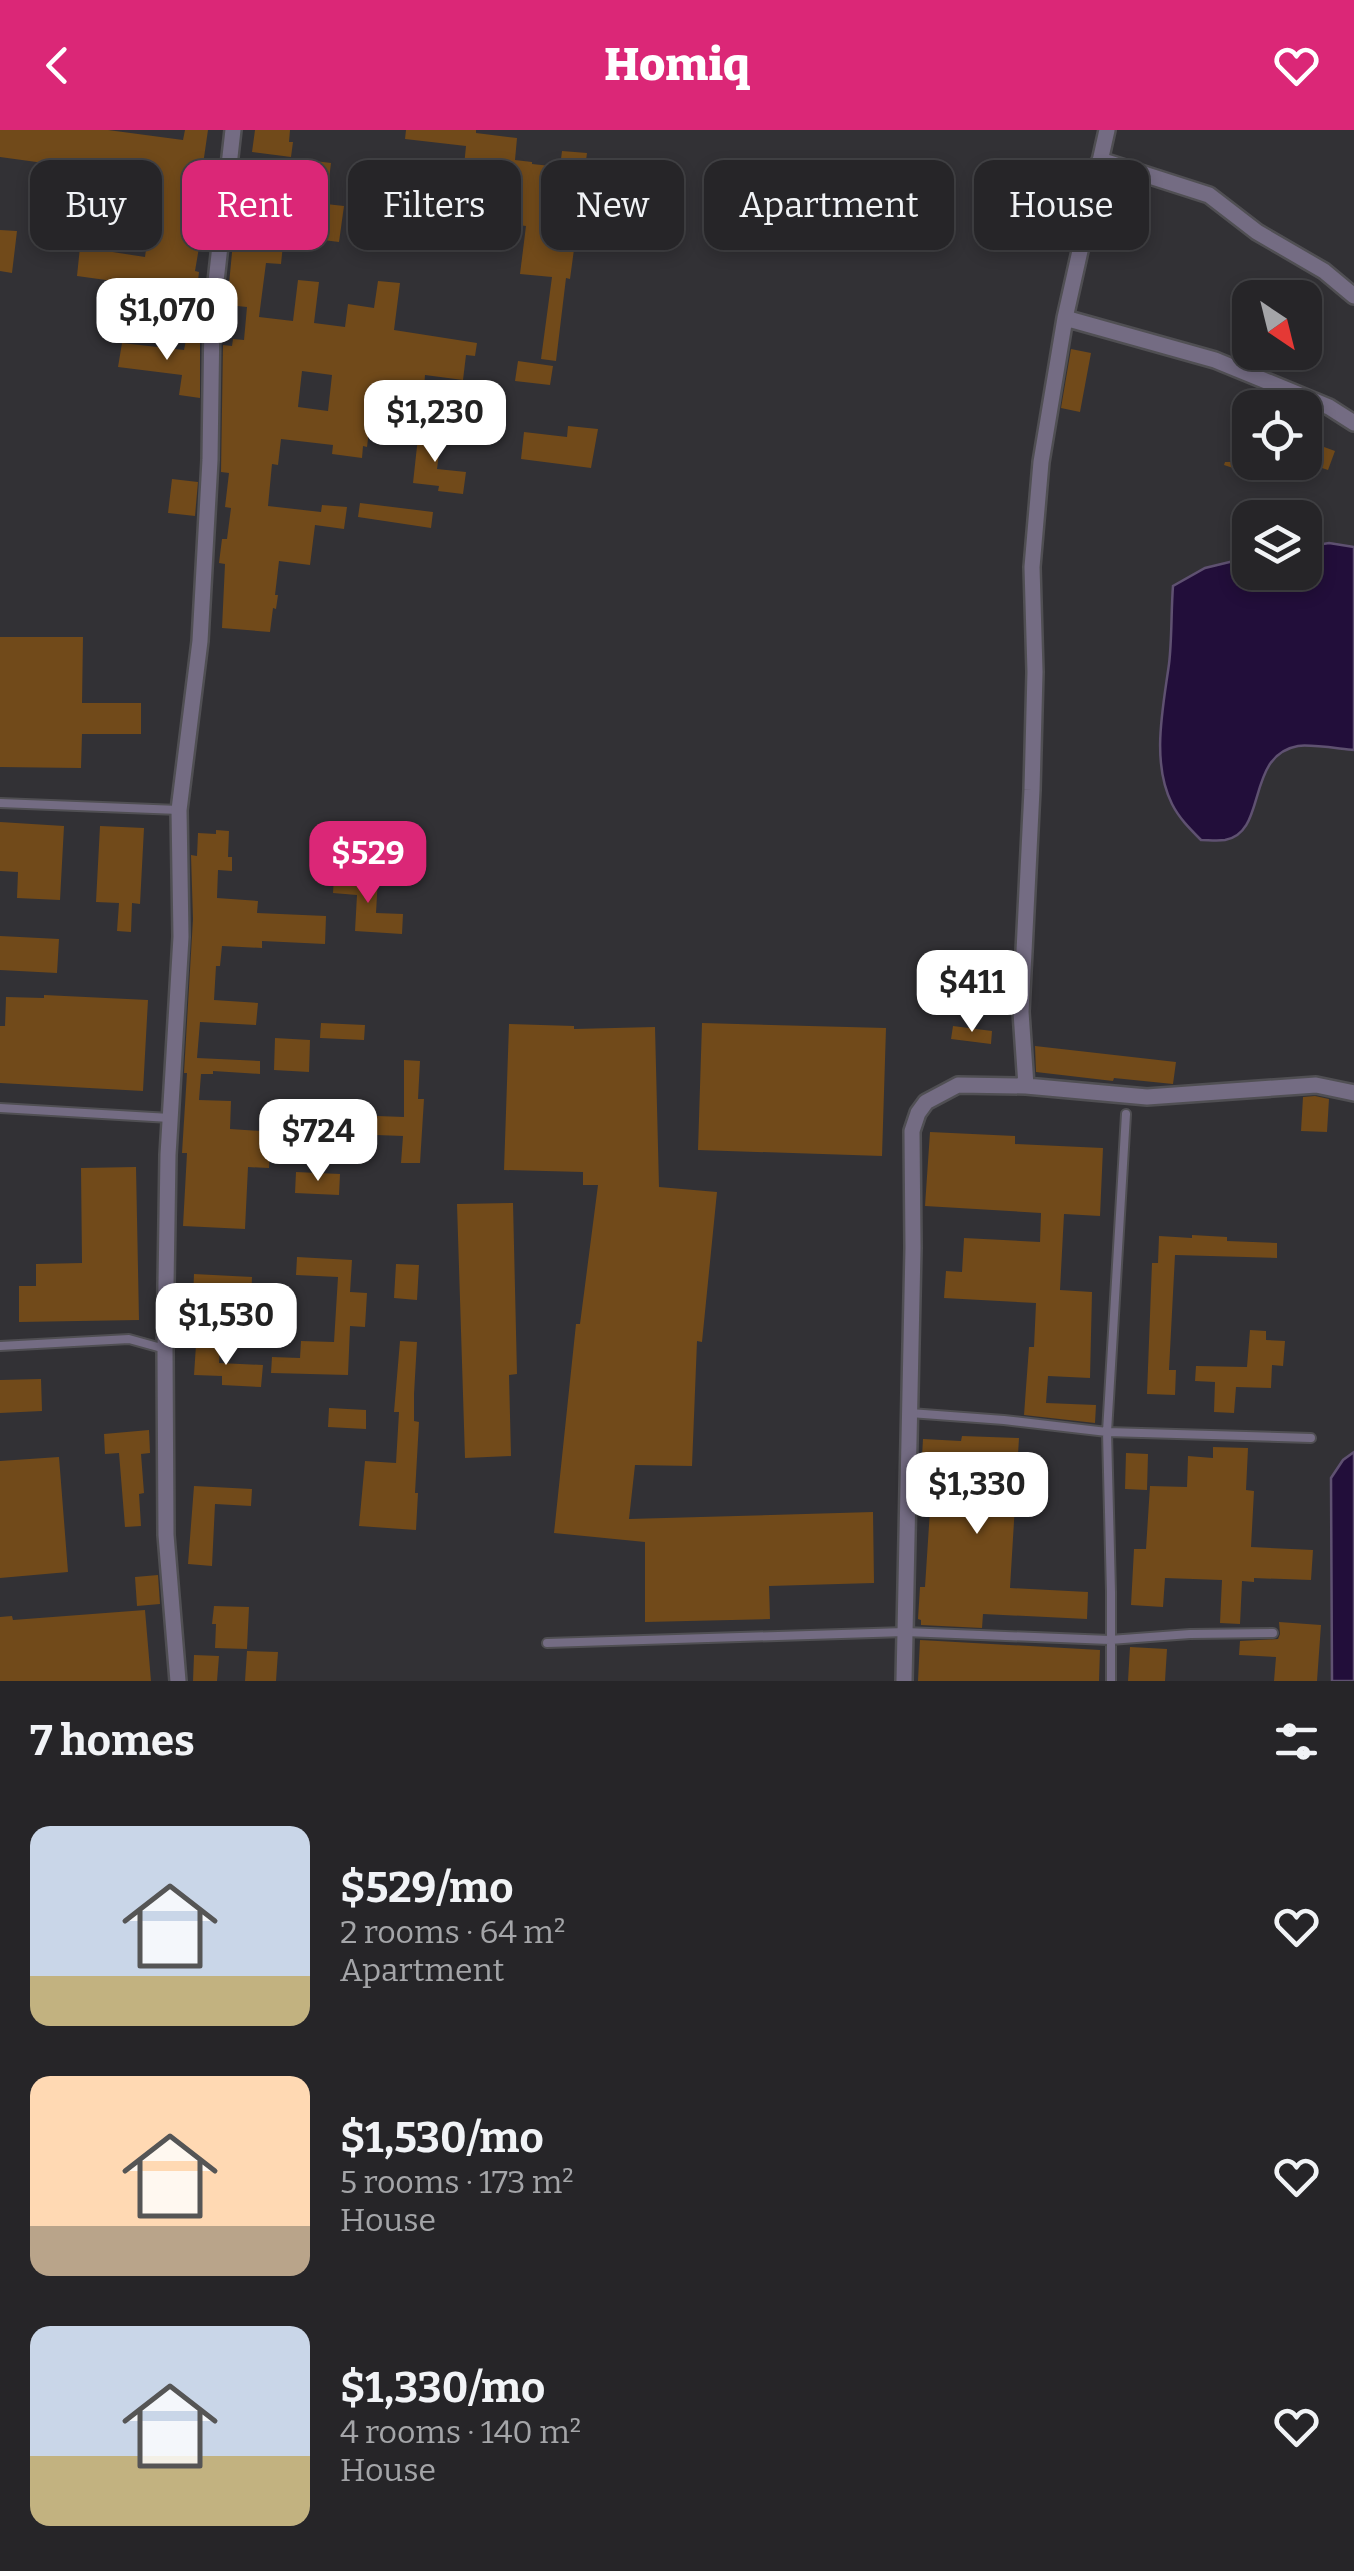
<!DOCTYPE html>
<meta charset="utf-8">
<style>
body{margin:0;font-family:Bitter,serif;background:#2e2d30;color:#f1f3f6;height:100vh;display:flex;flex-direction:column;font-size:38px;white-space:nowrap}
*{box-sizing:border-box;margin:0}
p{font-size:32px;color:#a4a5a8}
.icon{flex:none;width:55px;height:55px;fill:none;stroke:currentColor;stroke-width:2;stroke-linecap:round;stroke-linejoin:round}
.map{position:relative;height:1551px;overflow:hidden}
.side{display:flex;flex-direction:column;background:#262528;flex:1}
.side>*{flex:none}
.banner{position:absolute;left:30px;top:30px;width:1295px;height:90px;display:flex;gap:20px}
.needle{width:65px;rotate:145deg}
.controls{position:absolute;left:1232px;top:150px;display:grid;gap:20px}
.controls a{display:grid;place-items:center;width:90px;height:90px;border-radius:20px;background:#262528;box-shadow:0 5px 15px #0003,0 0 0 2px #424245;font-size:50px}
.price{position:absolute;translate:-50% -85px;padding:0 22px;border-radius:20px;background:#fff;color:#222;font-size:32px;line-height:65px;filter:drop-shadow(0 2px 5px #0008)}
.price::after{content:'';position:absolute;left:50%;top:60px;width:30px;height:22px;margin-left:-15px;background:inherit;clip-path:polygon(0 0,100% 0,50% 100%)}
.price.selected{background:#db2777;color:#fff}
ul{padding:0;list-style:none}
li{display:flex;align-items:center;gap:30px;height:250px;padding:0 30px}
li span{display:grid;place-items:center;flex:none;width:280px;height:200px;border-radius:20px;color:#555}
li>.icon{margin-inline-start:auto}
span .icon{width:120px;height:120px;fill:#fffc;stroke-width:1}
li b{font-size:42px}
h2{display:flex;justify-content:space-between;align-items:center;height:120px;padding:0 30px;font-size:42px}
.chip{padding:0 35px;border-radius:20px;background:#262528;box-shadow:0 5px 15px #0003,0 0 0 2px #424245;font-size:35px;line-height:90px}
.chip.selected{background:#db2777;color:#fff}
header{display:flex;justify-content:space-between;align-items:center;height:130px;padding:0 30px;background:#db2777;color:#fff;font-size:45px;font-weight:800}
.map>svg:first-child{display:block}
.water{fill:#220e3a;stroke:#5f5171;stroke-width:2.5}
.building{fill:#714a1a;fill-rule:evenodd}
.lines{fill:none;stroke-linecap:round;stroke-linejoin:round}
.service-casing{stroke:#504f53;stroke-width:12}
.minor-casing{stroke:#504f53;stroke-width:20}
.service{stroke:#746c83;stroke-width:8}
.minor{stroke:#746c83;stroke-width:15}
</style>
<header><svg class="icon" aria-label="back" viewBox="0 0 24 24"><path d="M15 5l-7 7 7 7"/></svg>Homiq<svg class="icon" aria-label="heart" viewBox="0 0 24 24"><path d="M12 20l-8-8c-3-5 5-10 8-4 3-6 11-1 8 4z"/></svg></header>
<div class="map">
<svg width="1354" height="1551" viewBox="0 0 1354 1551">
<rect width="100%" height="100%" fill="#323135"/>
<path class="water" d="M 1329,413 L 1354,417 L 1354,620 C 1341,619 1310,614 1298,616 C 1245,625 1268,703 1225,710 C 1217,711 1208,710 1201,710 C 1190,699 1179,688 1172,674 C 1151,632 1163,578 1169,534 C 1172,510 1171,482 1173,456 L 1205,438 L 1250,427 L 1250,442 L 1305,442 L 1305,417 Z
M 1354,1322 L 1354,1551 L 1332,1551 L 1331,1348 L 1343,1330 Z"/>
<path class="building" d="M 0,0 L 108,0 L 183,10 L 185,0 L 208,0 L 200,55 L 189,53 L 183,98 L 202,100 L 195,141 L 199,142 L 196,168 L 170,165 L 171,159 L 77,146 L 80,117 L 145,127 L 150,91 L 112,86 L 117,43 L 0,27 Z
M 255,0 L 290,0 L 289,12 L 293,12 L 291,27 L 252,22 Z
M 406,0 L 476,0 L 476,3 L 517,8 L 515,30 L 532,32 L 532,34 L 560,37 L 562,21 L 587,23 L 570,149 L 566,148 L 556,231 L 541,229 L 552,147 L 520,144 L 526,96 L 384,77 L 389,38 L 463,46 L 466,16 L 405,9 Z
M 307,30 L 331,33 L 326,74 L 344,76 L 339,112 L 284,105 L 281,134 L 266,133 L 259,187 L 293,191 L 298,150 L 319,152 L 314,193 L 345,197 L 348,174 L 374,178 L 378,151 L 400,153 L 394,200 L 477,213 L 475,226 L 466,225 L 463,250 L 425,245 L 424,258 L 406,256 L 403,278 L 384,276 L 381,303 L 369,301 L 367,317 L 363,316 L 362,328 L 332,324 L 333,315 L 281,309 L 278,335 L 272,334 L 268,376 L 321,382 L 322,375 L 347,377 L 344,399 L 315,395 L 310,435 L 279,431 L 275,465 L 278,465 L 276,479 L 273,478 L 270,502 L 222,498 L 225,434 L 219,433 L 222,409 L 227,409 L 231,378 L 225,377 L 229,343 L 221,342 L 223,215 L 232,216 L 233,209 L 244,210 L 247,177 L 227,175 L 240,39 L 259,41 L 257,62 L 302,68 ZM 302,241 L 332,245 L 328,281 L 298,277 Z
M 0,100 L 17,101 L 12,143 L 0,141 Z
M 186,210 L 200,212 L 200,268 L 179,265 L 182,245 L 118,237 L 122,213 L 184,220 Z
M 1071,219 L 1091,223 L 1080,282 L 1061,278 Z
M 518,231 L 553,236 L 550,255 L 515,251 Z
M 568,296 L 598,299 L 591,338 L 521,329 L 524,302 L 567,307 Z
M 419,298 L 442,300 L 437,339 L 466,342 L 463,364 L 438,361 L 439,356 L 413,353 Z
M 1305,310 L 1335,321 L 1328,340 L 1310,334 L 1304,351 L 1269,342 L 1266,349 L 1224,335 L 1225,332 L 1308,332 L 1305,332 Z
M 172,349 L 198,352 L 195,386 L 168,383 Z
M 360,373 L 433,382 L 431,398 L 358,387 Z
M 0,507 L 83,507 L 82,573 L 141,573 L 141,604 L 82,604 L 81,638 L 0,637 Z
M 0,692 L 64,696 L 60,770 L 17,768 L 18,742 L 0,741 Z
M 100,696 L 144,698 L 140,774 L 132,773 L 131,802 L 117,801 L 119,773 L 96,772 Z
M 216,700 L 229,701 L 228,727 L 232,727 L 232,741 L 218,740 L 217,768 L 258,771 L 257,783 L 326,786 L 325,814 L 262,811 L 262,818 L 222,816 L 220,836 L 216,836 L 214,870 L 258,873 L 256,895 L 200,892 L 197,928 L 260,931 L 260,944 L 213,941 L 213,944 L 201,944 L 199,970 L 231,971 L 230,999 L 291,1003 L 289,1023 L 270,1022 L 269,1038 L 248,1037 L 245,1099 L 183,1096 L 187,1023 L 182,1023 L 187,943 L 184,943 L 193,789 L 191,725 L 197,726 L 198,703 L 216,704 Z
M 357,746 L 378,747 L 376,783 L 403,784 L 402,804 L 355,801 L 357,765 L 333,763 L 334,747 L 357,748 Z
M 0,806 L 59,809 L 57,843 L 0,840 Z
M 44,865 L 148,870 L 143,961 L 0,953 L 0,896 L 5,896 L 6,867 L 44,868 Z
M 321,893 L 365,895 L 364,910 L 320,908 Z
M 702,893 L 886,898 L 882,1026 L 698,1020 Z
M 509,894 L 574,896 L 574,899 L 655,897 L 659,1057 L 717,1062 L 702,1212 L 697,1211 L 692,1336 L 635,1335 L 629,1389 L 873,1382 L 874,1453 L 769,1456 L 770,1489 L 645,1492 L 645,1412 L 554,1403 L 576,1194 L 580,1194 L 598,1055 L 583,1055 L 583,1042 L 504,1040 Z
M 953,896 L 992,901 L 991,914 L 951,909 Z
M 275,908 L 310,910 L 309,942 L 274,940 Z
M 1035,916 L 1176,932 L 1173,954 L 1114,948 L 1113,951 L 1036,942 Z
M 404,930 L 420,931 L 418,969 L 424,969 L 420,1033 L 401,1033 L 403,1006 L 376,1005 L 377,986 L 404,987 Z
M 1315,966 L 1329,969 L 1327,1002 L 1301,1001 L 1303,967 Z
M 930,1002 L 1015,1006 L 1015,1014 L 1103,1018 L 1100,1086 L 1064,1084 L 1060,1160 L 1092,1162 L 1090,1248 L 1048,1246 L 1046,1273 L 1096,1275 L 1095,1293 L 1024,1285 L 1029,1217 L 1034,1217 L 1036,1173 L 944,1168 L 946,1141 L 962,1142 L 964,1108 L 1040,1112 L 1041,1083 L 925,1076 Z
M 136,1037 L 139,1190 L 19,1192 L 19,1156 L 36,1156 L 36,1134 L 82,1133 L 81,1038 Z
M 296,1042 L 340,1044 L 339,1065 L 295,1063 Z
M 513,1073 L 517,1244 L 509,1245 L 511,1326 L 465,1328 L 457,1074 Z
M 1192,1105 L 1227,1107 L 1227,1111 L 1277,1113 L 1277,1128 L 1175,1125 L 1169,1240 L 1176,1240 L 1175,1265 L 1147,1264 L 1152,1133 L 1158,1133 L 1159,1106 L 1192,1108 Z
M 297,1127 L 352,1130 L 350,1162 L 367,1163 L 365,1197 L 350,1196 L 348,1245 L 271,1243 L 272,1227 L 300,1228 L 301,1211 L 334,1212 L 338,1147 L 296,1145 Z
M 396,1134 L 419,1135 L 417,1170 L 394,1168 Z
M 194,1144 L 252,1147 L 251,1172 L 193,1169 Z
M 1250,1200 L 1266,1201 L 1266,1210 L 1285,1211 L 1283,1236 L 1272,1235 L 1271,1258 L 1236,1257 L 1234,1283 L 1214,1282 L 1215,1252 L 1195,1251 L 1196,1236 L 1247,1237 Z
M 400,1211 L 417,1212 L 414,1264 L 414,1291 L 419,1292 L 415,1363 L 418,1363 L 416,1400 L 359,1396 L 365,1331 L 396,1333 L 399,1282 L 394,1282 Z
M 196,1215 L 220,1216 L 219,1233 L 263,1235 L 261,1257 L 222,1255 L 222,1246 L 194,1245 Z
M 41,1249 L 42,1281 L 0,1283 L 0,1250 Z
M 329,1278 L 366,1280 L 366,1299 L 328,1297 Z
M 149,1300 L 150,1323 L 141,1324 L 144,1363 L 139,1364 L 141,1396 L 125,1397 L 119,1323 L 105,1324 L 104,1304 Z
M 962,1306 L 1019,1308 L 1010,1458 L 1088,1462 L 1087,1489 L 983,1484 L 982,1498 L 921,1495 L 921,1490 L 918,1489 L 920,1457 L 925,1457 L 930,1380 L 919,1380 L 923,1309 L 961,1311 Z
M 1213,1317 L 1248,1318 L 1246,1360 L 1254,1361 L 1251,1417 L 1313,1420 L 1311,1450 L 1254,1448 L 1254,1452 L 1242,1451 L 1240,1494 L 1220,1493 L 1222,1450 L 1165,1448 L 1163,1477 L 1131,1475 L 1134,1419 L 1146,1419 L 1150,1356 L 1187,1357 L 1188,1326 L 1213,1328 Z
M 1126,1323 L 1148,1324 L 1147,1360 L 1125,1359 Z
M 59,1327 L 68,1442 L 0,1448 L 0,1331 Z
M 194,1356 L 252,1359 L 251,1376 L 215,1374 L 212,1436 L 188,1434 Z
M 158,1445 L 160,1474 L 137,1476 L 135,1447 Z
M 214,1476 L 249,1477 L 247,1519 L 215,1518 L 216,1494 L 212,1494 Z
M 145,1480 L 151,1551 L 0,1551 L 0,1487 L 12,1486 L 13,1490 Z
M 1279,1492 L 1321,1495 L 1317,1551 L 1274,1551 L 1276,1527 L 1239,1525 L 1240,1511 L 1278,1509 L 1280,1504 Z
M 920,1510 L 1100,1520 L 1099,1551 L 918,1551 Z
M 1130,1517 L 1167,1519 L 1165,1551 L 1128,1551 Z
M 247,1521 L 278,1522 L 276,1551 L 245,1551 Z
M 194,1525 L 219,1526 L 217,1551 L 193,1551 Z"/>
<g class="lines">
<g class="service-casing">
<path id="service" d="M 0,673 L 179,680
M 0,978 L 170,988
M 0,1216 L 129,1209 L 165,1219
M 910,1283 L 1004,1290 L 1107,1302 L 1311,1308
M 547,1513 L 905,1502 L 1110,1510 L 1190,1504 L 1273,1503
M 1111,1551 L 1111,1462 L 1107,1302 L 1126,984"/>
</g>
<g class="minor-casing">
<path id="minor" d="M 1100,30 L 1209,65 L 1257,102 L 1324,141 L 1354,166
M 1065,188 L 1215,230 L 1329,277 L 1354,293
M 1026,956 L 1021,882 L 1032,660 L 1035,542 L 1032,437 L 1041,332 L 1065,188 L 1107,0
M 178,1551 L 166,1405 L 165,1219 L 168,1025 L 181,807 L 179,680 L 200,511 L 210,330 L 212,187 L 233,0
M 904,1551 L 913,1118 L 912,1001 L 918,983 L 926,972 L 958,955 L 1026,956 L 1147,967 L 1316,955 L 1354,963"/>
</g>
<use href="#service" class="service"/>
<use href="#minor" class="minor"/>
</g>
</svg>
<div class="controls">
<a><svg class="needle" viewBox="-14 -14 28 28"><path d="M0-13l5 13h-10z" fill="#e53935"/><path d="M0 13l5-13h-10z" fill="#a4a5a8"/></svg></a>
<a><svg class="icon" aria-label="locate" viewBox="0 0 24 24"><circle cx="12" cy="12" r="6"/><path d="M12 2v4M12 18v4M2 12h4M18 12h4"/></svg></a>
<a><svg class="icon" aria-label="layers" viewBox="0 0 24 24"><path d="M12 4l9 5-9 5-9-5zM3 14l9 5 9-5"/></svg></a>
</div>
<b class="price" style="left:167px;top:233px">$1,070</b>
<b class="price" style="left:435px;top:335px">$1,230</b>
<b class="price selected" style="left:368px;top:776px">$529</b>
<b class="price" style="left:972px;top:905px">$411</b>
<b class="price" style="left:318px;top:1054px">$724</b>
<b class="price" style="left:226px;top:1238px">$1,530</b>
<b class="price" style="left:977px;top:1407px">$1,330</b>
<div class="banner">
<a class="chip">Buy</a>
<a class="chip selected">Rent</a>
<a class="chip">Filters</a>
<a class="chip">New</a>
<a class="chip">Apartment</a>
<a class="chip">House</a>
</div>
</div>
<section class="side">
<h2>7 homes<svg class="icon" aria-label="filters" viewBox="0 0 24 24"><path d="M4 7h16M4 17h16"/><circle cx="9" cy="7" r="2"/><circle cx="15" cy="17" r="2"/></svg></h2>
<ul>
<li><span style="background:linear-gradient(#c9d6e8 75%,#c2b280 0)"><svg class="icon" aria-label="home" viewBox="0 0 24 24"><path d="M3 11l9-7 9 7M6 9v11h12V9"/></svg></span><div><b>$529/mo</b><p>2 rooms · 64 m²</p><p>Apartment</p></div><svg class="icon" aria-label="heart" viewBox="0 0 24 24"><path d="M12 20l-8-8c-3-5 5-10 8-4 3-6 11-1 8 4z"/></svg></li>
<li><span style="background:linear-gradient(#ffd9b3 75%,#b9a48a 0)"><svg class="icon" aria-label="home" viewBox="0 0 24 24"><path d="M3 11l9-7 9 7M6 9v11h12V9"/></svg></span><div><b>$1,530/mo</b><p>5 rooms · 173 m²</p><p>House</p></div><svg class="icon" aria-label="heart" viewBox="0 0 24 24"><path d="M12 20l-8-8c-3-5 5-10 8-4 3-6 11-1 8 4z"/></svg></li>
<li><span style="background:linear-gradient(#c9d6e8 65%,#c2b280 0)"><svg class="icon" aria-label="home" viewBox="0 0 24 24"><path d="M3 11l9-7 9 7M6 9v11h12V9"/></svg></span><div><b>$1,330/mo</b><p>4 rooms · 140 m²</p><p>House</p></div><svg class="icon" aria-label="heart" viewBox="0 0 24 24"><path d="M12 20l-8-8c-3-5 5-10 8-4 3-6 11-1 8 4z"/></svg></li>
</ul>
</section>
